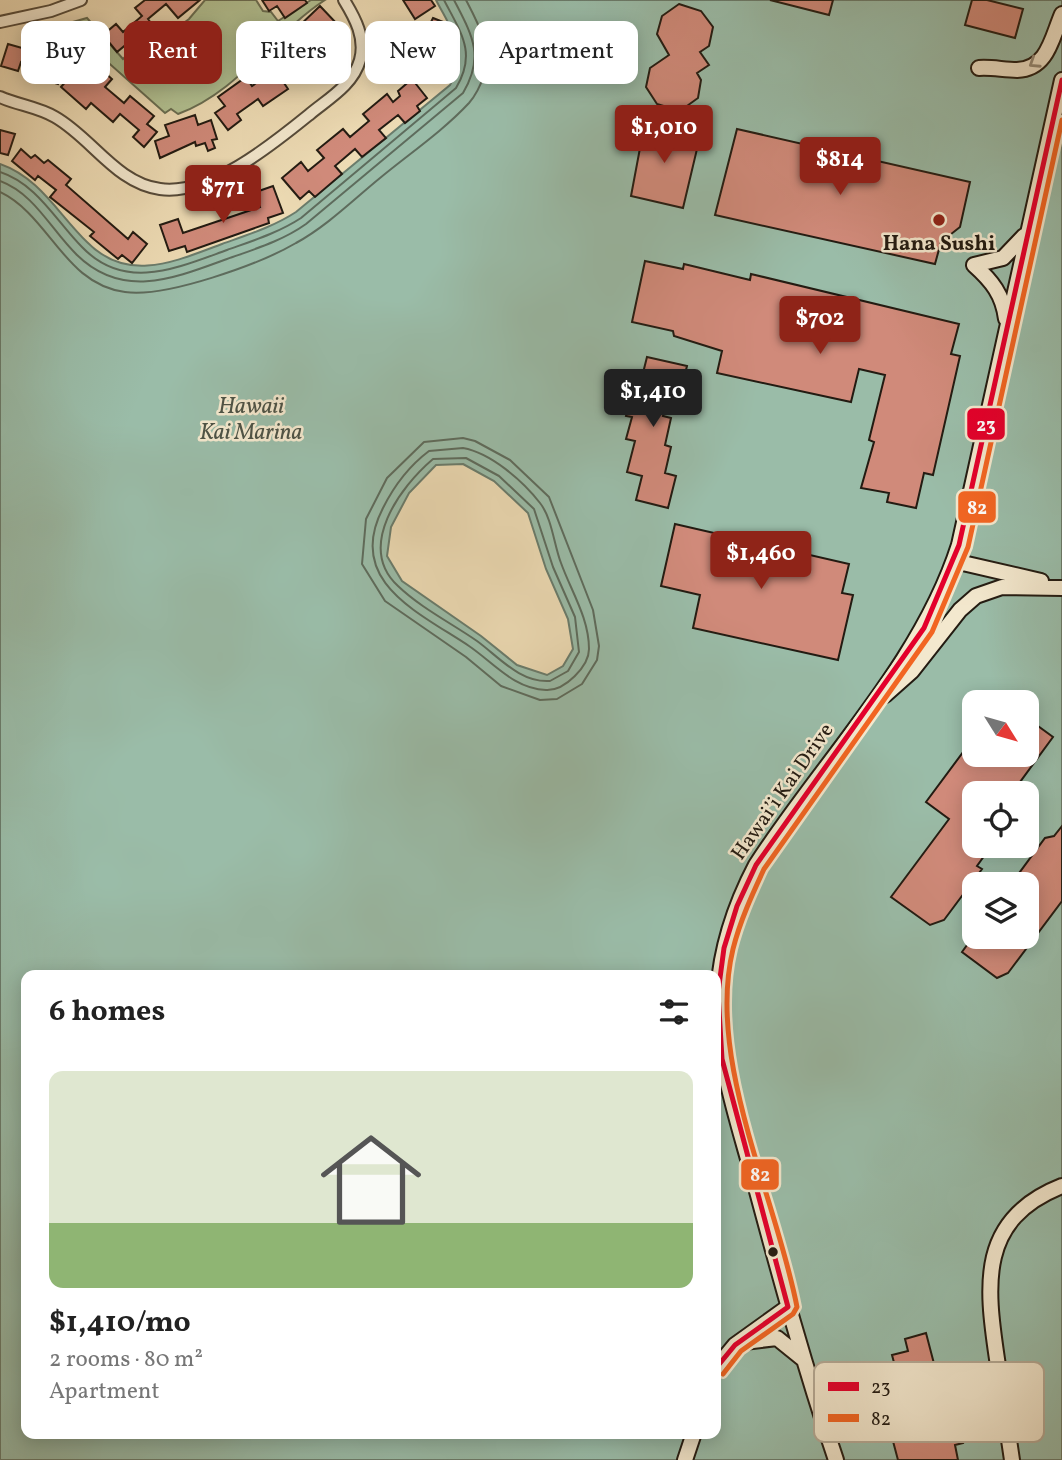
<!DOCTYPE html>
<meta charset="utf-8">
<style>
body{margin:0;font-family:Vollkorn,serif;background:#f2f2f2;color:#222;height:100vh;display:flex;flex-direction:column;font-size:26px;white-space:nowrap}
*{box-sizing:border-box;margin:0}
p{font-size:23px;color:#767676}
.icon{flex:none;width:38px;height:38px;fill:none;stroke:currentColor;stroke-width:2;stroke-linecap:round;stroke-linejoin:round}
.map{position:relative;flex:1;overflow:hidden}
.panel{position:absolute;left:21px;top:970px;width:700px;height:469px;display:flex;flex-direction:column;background:#fff;border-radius:14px;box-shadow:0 4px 18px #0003}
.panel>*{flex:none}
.guide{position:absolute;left:21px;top:21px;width:700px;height:63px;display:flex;gap:14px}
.needle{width:46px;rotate:127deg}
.buttons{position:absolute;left:962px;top:690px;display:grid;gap:14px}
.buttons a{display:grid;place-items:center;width:77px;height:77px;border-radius:14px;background:#fff;box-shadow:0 4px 18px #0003;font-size:35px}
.price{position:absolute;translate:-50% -60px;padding:0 16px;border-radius:7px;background:#8f2418;color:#fff;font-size:23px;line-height:46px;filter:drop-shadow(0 2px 4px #0008)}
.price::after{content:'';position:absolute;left:50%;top:42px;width:21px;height:16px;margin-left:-10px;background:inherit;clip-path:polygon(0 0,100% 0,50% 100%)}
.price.on{background:#222;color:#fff}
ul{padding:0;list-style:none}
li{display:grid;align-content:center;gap:14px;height:371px;padding:0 28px}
li span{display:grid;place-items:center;height:217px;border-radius:14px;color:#555}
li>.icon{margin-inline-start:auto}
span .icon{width:126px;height:126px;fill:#fffc;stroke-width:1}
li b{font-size:30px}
h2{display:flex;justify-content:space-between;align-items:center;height:84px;padding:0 28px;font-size:30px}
.tag{padding:0 24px;border-radius:14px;background:#fff;box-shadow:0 4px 18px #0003;font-size:24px;line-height:63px}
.tag.on{background:#8f2418;color:#fff}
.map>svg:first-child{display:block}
.green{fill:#b2c192;stroke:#6a6e52;stroke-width:2}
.water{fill:#9abca8;stroke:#6a7c6c;stroke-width:2;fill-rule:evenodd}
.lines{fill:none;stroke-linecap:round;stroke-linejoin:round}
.shore{stroke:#5e6c5d;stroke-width:2}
.building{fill:#d08a7a;stroke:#231b12;stroke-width:2}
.street-casing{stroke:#564b3a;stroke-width:14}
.secondary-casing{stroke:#231b12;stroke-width:18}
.street{stroke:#f3e8ce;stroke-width:10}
.secondary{stroke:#f3e8ce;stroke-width:14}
.bus-1-casing{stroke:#f3e8ce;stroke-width:10}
.bus-2-casing{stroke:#f3e8ce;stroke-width:10}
.bus-1{stroke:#e4002b;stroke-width:5}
.bus-2{stroke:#f26522;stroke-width:5}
.oneway{stroke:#958c79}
.poi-dot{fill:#8f2418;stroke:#f3e8ce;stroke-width:2.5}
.bus-dot{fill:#231b12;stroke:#f3e8ce;stroke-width:2.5}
.labels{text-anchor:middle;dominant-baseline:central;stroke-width:5;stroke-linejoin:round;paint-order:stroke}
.poi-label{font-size:21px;font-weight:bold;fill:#231b12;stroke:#f3e8ce}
.street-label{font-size:21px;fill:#231b12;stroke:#f3e8ce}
.water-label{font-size:23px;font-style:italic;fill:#4d5346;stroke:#f3e8ce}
.key{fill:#f3e8ce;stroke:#b5aa96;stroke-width:2}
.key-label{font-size:19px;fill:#231b12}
.line-badge{stroke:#f3e8ce;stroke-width:2.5}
.badge-label{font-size:19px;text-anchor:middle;font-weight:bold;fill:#fff}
</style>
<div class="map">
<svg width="1062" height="1460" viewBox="0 0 1062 1460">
<rect width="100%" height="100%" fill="#eddbb4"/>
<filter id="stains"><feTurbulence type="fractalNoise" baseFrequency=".00286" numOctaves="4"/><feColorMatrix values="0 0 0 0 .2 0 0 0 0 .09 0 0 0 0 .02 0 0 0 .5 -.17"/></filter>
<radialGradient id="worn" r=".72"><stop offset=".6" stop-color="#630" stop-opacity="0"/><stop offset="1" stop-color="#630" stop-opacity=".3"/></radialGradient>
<path class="green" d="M 205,0 L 256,0 L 263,11 L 271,12 L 278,21 L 311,0 L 325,0 C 273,34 238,92 178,114 L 171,109 L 165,113 L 93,49 L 86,56 L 62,39 L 54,37 L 55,27 L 87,18 L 123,59 L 132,50 L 141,55 L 189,19 Z"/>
<path class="water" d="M 436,0 L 1062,0 L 1062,1460 L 0,1460 L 0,164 C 40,178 58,214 87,242 C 128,284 176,261 222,244 C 247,235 273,227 296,212 L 450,85 C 470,52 452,31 436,0 ZM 463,464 L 494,481 L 528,513 L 546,569 L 568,619 L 573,649 L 563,666 L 547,675 L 517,665 L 481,636 L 402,581 L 387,556 L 391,527 L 409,493 L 436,465 ZM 975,702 L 1027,702 L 1027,754 L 975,754 ZM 975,793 L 1027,793 L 1027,845 L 975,845 ZM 975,884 L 1027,884 L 1027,936 L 975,936 ZM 26,975 L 716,975 L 716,1433 L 26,1433 Z"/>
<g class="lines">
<path class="shore" d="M 0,172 C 37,184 56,221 82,247 C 125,292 177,268 227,250 C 252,241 278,233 301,218 L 456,88 C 477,53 461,33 444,0
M 0,181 C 35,194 51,230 77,255 C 123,300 175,278 227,259 C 255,249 282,241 306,224 L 463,93 C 485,56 472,35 454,0
M 0,192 C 50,216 64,284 125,292 C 166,298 260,264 296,243 C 327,226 353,200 380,178 C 409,154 443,131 469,103 C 476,95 481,84 484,75 C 492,48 478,23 466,0
M 463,438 L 475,441 L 510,460 L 549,497 L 593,610 L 599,646 L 597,660 L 582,684 L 557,699 L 540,700 L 501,686 L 466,657 L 385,601 L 362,564 L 366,519 L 387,478 L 424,442 Z
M 463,448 C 491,453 523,481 540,503 C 552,518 554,545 561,563 C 571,591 589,618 589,649 C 589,666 565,691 546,690 C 514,689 494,663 469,646 C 418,612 345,581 383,508 C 394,486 409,466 429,451 Z
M 466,458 L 499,476 L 534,509 L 553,567 L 575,617 L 579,652 L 568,671 L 550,681 C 520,683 499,657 477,641 C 451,623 421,608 398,586 C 356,547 400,487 433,459 Z"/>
</g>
<path class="building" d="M 145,0 L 200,0 L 178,18 L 166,4 L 148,19 L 158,32 L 135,51 L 128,43 L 117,52 L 103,35 L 116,24 L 123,32 L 142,16 L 135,8 Z
M 262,0 L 305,0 L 307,3 L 285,18 L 277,6 L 269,11 Z
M 403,0 L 431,0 L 435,6 L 415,19 Z
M 770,0 L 833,0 L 829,15 Z
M 972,0 L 987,0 L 1023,9 L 1015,38 L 965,25 Z
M 679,4 L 701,11 L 713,27 L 709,46 L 700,52 L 709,65 L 697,73 L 701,80 L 698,98 L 680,111 L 657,104 L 646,87 L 650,68 L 669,55 L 657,34 L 662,16 Z
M 320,6 L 338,25 L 316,46 L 323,53 L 312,63 L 317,69 L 304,81 L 289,65 L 300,56 L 294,50 L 305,39 L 296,29 Z
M 433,18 L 443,22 L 442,29 L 453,33 L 446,49 L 455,53 L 445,78 L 427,70 L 438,45 L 429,41 L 435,26 L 430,24 Z
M 24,41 L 54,50 L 52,58 L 65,63 L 58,84 L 42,79 L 45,70 L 21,62 L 18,71 L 1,66 L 8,44 L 22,48 Z
M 280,55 L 295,75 L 284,83 L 288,89 L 263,106 L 258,99 L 237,114 L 241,120 L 228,130 L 215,113 L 225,106 L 218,97 L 246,77 L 252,86 L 272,72 L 267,64 Z
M 87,57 L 112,79 L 105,87 L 124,103 L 130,96 L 154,116 L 147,124 L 157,132 L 144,147 L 133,137 L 139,130 L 120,114 L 113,122 L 91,103 L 86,109 L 61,87 Z
M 412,79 L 427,98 L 417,106 L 420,111 L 405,123 L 398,115 L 379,130 L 386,138 L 362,157 L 355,149 L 335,166 L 342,174 L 315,197 L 309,191 L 300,199 L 282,178 L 301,162 L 308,171 L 324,158 L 317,150 L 343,129 L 350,137 L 369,121 L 363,114 L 387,94 L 393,102 L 400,96 L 398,91 Z
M 195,115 L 198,125 L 211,120 L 217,139 L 212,140 L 215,148 L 208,151 L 205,143 L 196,146 L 195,142 L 160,158 L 155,141 L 169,136 L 165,125 Z
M 657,123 L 686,130 L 697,149 L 683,208 L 631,196 L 643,132 Z
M 737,129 L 970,182 L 960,227 L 941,242 L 935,264 L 715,215 Z
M 0,130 L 15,134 L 8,155 L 0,153 Z
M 21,149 L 31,158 L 35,155 L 44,163 L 48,160 L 71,179 L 66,185 L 128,239 L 133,232 L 147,244 L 132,263 L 122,255 L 118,259 L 90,236 L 94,232 L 50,197 L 56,190 L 38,176 L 35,180 L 12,161 Z
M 273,186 L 283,213 L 268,218 L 269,223 L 187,252 L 185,246 L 169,251 L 160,225 L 178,219 L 183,233 L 260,207 L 256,192 Z
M 645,261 L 683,269 L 684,264 L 750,280 L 751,274 L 959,324 L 951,354 L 960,356 L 933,475 L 924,473 L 916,508 L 887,502 L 889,493 L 861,488 L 874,442 L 869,440 L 885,375 L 859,369 L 851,402 L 717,373 L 722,351 L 674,336 L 673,331 L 632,322 Z
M 647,357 L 687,366 L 679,397 L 669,394 L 663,416 L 671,418 L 665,445 L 671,447 L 665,473 L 676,476 L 668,508 L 636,500 L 642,476 L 627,472 L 635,441 L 626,439 L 632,417 L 626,416 L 634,383 L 640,385 Z
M 675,524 L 849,564 L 842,593 L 853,595 L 838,660 L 693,628 L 700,595 L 661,586 Z
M 1027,718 L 1053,737 L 1012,793 L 975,793 L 975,845 L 992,845 L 977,866 L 982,869 L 944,920 L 930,925 L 891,897 L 949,819 L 926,802 L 975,736 L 975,754 L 1027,754 Z
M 1062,826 L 1062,901 L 1008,973 L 997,978 L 962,952 L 975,934 L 1027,936 L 1027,884 L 1011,884 L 1045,838 L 1054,836 Z
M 926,1333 L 938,1379 L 946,1377 L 963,1443 L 955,1445 L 958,1460 L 898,1460 L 882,1400 L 902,1393 L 892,1355 L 908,1351 L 905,1339 Z"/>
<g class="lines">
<g class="street-casing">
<path id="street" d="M 0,22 L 51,11 L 81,0
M 0,97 C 18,105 38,107 55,117 C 92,138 116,183 160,189 C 210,196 273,144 310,114 C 328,99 353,85 360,60 C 366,38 355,18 344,0"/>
</g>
<g class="secondary-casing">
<path id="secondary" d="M 979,68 C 992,67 1004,70 1017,70 C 1048,69 1052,37 1062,14
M 974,265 C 992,281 1003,295 1006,319
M 974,265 L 1003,258 L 1024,236
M 954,561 L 1041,581
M 885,695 L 912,671 L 960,610 L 976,596 L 1002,587 L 1062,588
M 744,1342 L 777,1338 L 803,1359
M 716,1368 L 735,1345 L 788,1307
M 685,1460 L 694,1433
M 836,1460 C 805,1369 780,1277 755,1184 C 738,1121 715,1057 718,992 C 721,947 735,905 756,865 C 823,761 921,664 959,545 L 1062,80
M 1012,1460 C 1007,1426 1002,1392 997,1359 C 986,1285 978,1219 1062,1186"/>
</g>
<use href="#street" class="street"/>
<use href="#secondary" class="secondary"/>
<g class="bus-1-casing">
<path id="bus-1" d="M 716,1368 L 735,1345 L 788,1307 L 722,1059 L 718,993 L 724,948 L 737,906 L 756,865 L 924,628 L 959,545 L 1062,80"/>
</g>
<g class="bus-2-casing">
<path id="bus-2" d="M 723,1374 L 741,1351 L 793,1314 L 797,1307 C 776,1197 706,1060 733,949 C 740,921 752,895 764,869 L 932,632 L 968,547 L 1062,120"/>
</g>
<use href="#bus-1" class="bus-1"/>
<use href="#bus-2" class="bus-2"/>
</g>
<defs><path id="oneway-chevron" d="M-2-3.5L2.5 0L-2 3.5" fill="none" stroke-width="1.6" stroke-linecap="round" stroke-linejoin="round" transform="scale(1.75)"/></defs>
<use class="oneway" href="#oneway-chevron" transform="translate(1034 63) rotate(147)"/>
<circle class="poi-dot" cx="939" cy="220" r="7"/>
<circle class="bus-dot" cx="773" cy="1252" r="6"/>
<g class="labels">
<g class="poi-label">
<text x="939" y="244">Hana Sushi</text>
</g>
<g class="street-label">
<text transform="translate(783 792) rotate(-55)">Hawai’i Kai Drive</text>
</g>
<g class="water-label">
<text x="251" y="407">Hawaii<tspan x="251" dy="26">Kai Marina</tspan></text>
</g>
</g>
<rect x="814" y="1362" width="230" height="80" rx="10" class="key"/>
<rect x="828" y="1382" width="31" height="9" fill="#e4002b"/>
<rect x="828" y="1414" width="31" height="8" fill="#f26522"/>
<g class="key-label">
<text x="871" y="1393">23</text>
<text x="871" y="1425">82</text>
</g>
<g class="line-badge">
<rect x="966" y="407" width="40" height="34" rx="7" fill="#e4002b"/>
<rect x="957" y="490" width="40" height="34" rx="7" fill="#f26522"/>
<rect x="740" y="1158" width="40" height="33" rx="7" fill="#f26522"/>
</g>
<g class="badge-label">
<text x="986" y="431">23</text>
<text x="977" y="514">82</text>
<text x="760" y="1181">82</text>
</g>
<rect width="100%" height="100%" filter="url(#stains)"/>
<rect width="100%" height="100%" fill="url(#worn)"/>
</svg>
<div class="buttons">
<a><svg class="needle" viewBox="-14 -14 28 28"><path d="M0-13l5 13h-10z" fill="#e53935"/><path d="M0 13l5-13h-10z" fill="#767676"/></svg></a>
<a><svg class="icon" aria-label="locate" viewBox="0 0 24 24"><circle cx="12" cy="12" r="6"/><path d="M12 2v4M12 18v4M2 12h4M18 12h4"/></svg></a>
<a><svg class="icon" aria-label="layers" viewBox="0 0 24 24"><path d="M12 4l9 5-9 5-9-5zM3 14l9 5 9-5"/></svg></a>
</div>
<b class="price" style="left:664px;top:165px">$1,010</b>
<b class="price" style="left:840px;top:197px">$814</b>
<b class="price" style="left:223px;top:225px">$771</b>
<b class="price" style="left:820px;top:356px">$702</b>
<b class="price on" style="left:653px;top:429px">$1,410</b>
<b class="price" style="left:761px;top:591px">$1,460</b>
<div class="guide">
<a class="tag">Buy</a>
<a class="tag on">Rent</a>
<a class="tag">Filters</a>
<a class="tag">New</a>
<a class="tag">Apartment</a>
</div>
<section class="panel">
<h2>6 homes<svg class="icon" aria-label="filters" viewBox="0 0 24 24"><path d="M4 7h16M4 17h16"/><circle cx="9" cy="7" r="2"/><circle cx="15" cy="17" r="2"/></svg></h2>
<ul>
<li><span style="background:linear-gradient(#dfe7d0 70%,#8fb573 0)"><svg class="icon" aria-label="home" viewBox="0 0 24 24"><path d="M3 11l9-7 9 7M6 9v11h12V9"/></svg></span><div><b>$1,410/mo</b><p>2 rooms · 80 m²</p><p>Apartment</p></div></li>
</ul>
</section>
</div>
